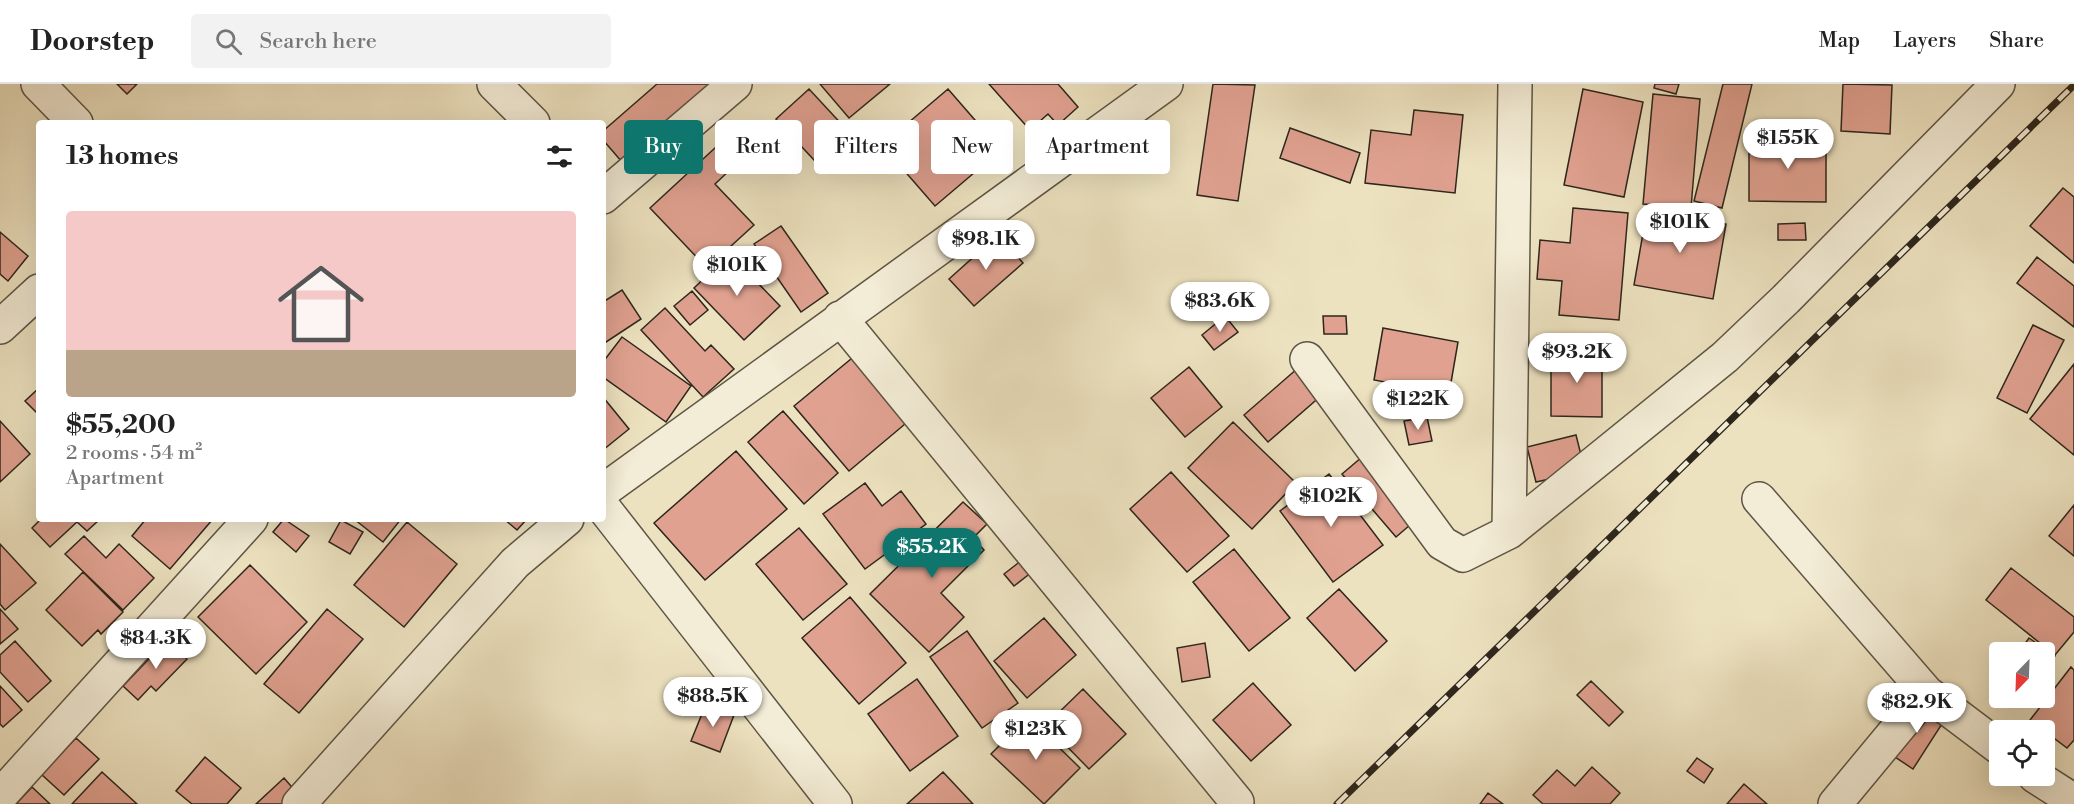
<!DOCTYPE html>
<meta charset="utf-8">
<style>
body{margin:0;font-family:"Libre Bodoni",serif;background:#f2f2f2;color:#222;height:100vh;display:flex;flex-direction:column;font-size:22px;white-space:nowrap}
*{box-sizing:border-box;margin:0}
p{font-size:20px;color:#767676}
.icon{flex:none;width:33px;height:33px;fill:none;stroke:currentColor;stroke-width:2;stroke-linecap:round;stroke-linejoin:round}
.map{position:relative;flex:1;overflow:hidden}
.side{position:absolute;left:36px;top:36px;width:570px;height:402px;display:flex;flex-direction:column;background:#fff;border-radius:6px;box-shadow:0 6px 24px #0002}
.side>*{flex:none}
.top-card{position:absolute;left:624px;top:36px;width:570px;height:54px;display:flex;gap:12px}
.needle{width:39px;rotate:203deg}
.buttons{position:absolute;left:1989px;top:558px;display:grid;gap:12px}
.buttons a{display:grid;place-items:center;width:66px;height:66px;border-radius:6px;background:#fff;box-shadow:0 6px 24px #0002;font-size:30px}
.price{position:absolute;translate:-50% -51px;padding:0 14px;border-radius:21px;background:#fff;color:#222;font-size:20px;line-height:39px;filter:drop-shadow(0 2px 3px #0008)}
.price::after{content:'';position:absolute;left:50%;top:36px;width:18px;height:14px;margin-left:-9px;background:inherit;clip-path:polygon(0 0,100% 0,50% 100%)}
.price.selected{background:#0f766e;color:#fff}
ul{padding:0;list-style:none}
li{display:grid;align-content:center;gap:12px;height:318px;padding:0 30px}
li span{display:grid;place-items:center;height:186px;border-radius:6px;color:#555}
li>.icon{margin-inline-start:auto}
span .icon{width:108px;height:108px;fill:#fffc;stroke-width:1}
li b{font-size:26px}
h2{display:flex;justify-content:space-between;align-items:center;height:72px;padding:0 30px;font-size:26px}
.chip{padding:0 21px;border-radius:6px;background:#fff;box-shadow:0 6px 24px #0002;font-size:21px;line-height:54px}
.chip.selected{background:#0f766e;color:#fff}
header{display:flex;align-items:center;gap:36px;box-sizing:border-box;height:84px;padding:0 30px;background:#fff;border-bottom:2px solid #e0e0e0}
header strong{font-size:28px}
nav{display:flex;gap:33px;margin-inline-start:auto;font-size:21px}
.search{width:420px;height:54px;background:#f2f2f2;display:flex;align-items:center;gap:15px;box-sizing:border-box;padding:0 21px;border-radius:6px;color:#767676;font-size:22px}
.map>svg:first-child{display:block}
.building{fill:#e0a190;stroke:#2d261c;stroke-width:1.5}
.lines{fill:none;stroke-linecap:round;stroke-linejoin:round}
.street-casing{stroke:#5d5545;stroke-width:36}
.street{stroke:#f3ecd6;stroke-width:33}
.rail-casing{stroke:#2d261c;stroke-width:7}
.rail{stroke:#f3ecd6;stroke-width:4.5;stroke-dasharray:14;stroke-linecap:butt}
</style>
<header>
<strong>Doorstep</strong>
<div class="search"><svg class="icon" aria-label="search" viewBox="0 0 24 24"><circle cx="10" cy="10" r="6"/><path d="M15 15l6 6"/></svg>Search here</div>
<nav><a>Map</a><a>Layers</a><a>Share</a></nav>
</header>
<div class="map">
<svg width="2074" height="720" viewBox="0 0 2074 720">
<rect width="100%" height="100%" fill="#ede2c0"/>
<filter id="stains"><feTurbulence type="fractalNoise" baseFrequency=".00333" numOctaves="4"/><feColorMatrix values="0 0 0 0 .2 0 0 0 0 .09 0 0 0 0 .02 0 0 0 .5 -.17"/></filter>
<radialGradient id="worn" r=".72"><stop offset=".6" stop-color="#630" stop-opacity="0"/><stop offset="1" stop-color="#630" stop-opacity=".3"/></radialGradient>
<path class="building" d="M 117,0 L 137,0 L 127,10 Z
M 657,0 L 711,0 L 622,78 L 603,56 L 603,47 Z
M 820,0 L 890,0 L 849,34 Z
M 989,0 L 1058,0 L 1078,23 L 1058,41 L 1048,30 L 1030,46 Z
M 1213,0 L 1255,1 L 1238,117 L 1197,111 Z
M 1655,0 L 1679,0 L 1676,10 L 1654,4 Z
M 1723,0 L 1752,0 L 1722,124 L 1694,117 Z
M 1843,0 L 1892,1 L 1890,50 L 1841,47 Z
M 809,5 L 859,59 L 826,89 L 776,35 Z
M 948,5 L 1001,66 L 935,122 L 882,61 Z
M 1583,5 L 1643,18 L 1624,113 L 1564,101 Z
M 1653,10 L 1700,15 L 1691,124 L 1643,120 Z
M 1414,26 L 1463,31 L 1455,109 L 1365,99 L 1371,46 L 1411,51 Z
M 1290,44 L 1360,69 L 1350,99 L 1280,74 Z
M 729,51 L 747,70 L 715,100 L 754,141 L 707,184 L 650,124 Z
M 1749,54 L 1826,54 L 1826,118 L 1749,117 Z
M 2063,104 L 2074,113 L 2074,179 L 2030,142 Z
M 1573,124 L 1628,129 L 1619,236 L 1559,231 L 1562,197 L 1537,195 L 1540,156 L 1570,159 Z
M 1647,126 L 1726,140 L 1713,215 L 1634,201 Z
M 1805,139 L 1806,156 L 1778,156 L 1778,140 Z
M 781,142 L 828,209 L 801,228 L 754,160 Z
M 0,148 L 28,172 L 8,197 L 0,190 Z
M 998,151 L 1023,179 L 974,222 L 949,195 Z
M 730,170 L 780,222 L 744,256 L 694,204 Z
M 2037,173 L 2074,202 L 2074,243 L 2017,199 Z
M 622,206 L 641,235 L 603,260 L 603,218 Z
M 692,207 L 708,226 L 690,241 L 674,222 Z
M 665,224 L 705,267 L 711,261 L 734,285 L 703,313 L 641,246 Z
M 1225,232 L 1238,248 L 1214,266 L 1202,251 Z
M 1323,232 L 1346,232 L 1347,250 L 1324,250 Z
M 2033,241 L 2064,256 L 2027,329 L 1997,314 Z
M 1383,244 L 1458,258 L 1449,310 L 1374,296 Z
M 622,253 L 691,302 L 666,338 L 603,293 L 603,278 Z
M 1551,268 L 1602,268 L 1602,333 L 1551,332 Z
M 857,270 L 911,335 L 849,387 L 794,322 Z
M 2074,280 L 2074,371 L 2030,335 Z
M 1189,283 L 1222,323 L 1185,353 L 1151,314 Z
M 1298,284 L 1322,311 L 1268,358 L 1244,331 Z
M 39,304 L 39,331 L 25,317 Z
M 603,313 L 629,345 L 603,366 Z
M 783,327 L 838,389 L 804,420 L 748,358 Z
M 1427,333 L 1432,357 L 1409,361 L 1404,337 Z
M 0,337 L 30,370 L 0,398 Z
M 1233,338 L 1296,399 L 1252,445 L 1188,384 Z
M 1576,351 L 1585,387 L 1536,398 L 1527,363 Z
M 736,367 L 787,425 L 705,496 L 654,439 Z
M 1362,373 L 1417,435 L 1396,453 L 1342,390 Z
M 1171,388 L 1229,452 L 1187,488 L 1130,425 Z
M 1329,390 L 1383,461 L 1333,498 L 1280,427 Z
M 865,399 L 882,422 L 901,407 L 926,440 L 865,485 L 823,430 Z
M 963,418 L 987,440 L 973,454 L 984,466 L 941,509 L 964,533 L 929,568 L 870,510 Z
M 2074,421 L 2074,472 L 2049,452 Z
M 41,435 L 98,435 L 99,436 L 87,447 L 77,438 L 50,463 L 32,444 Z
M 146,435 L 213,435 L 170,485 L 132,452 Z
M 284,435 L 309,452 L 296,468 L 273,448 Z
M 354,435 L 401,435 L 383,458 Z
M 504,435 L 527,435 L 517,446 Z
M 341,436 L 363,448 L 350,470 L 329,458 Z
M 407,438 L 457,480 L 404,543 L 354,501 Z
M 799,444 L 847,500 L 803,536 L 756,480 Z
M 84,452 L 106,474 L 119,460 L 154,494 L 123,526 L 65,470 Z
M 0,460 L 36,499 L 5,526 L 0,520 Z
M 1234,465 L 1290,534 L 1249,567 L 1193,498 Z
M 1022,476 L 1032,488 L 1014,502 L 1004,490 Z
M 250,481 L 307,538 L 256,590 L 198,533 Z
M 2011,484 L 2074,533 L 2074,548 L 2055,571 L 1986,516 Z
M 83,488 L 123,528 L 101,550 L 98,546 L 82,562 L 46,526 Z
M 1339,505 L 1387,557 L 1355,587 L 1307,534 Z
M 850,513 L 906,579 L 859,620 L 802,554 Z
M 0,525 L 18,545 L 0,560 Z
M 327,525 L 363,555 L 299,629 L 264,600 Z
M 1044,534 L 1076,571 L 1027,614 L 994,577 Z
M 967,547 L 1018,619 L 982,644 L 930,573 Z
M 2029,554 L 2055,572 L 2044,587 L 2044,568 L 2019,568 Z
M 167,556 L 187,575 L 156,607 L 151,602 L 138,616 L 123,602 Z
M 15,557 L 51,597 L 28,618 L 0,588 L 0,571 Z
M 1205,559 L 1210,593 L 1182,598 L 1177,564 Z
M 2071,583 L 2074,586 L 2074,656 L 2067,664 L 2030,636 Z
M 917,595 L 958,652 L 910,687 L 868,630 Z
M 1591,597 L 1623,628 L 1609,642 L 1577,611 Z
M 1253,599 L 1291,641 L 1251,677 L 1213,636 Z
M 0,602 L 22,626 L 3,643 L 0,640 Z
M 1083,605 L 1126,650 L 1089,685 L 1046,641 Z
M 1921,615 L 1947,632 L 1913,685 L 1886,667 Z
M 706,620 L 734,631 L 720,668 L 691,657 Z
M 1028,633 L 1080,684 L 1044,720 L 991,670 Z
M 76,654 L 99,675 L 64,711 L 41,690 Z
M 205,673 L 241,704 L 227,720 L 192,720 L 176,707 Z
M 1697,674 L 1713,685 L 1704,699 L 1687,687 Z
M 1592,683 L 1620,709 L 1610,720 L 1543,720 L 1533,711 L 1557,686 L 1575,702 Z
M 102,688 L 137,720 L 72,720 Z
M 943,688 L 973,720 L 907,720 Z
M 284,694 L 297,709 L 286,720 L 256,720 Z
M 1744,700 L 1767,720 L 1727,720 Z
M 32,703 L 50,720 L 16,720 Z
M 1488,709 L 1503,720 L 1480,720 Z"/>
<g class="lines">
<g class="street-casing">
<path id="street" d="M 38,0 L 76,39
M 494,0 L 533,39
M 603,113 L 735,0
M 840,234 L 1237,718
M 0,243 L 39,207
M 1307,275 L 1442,459 L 1463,471 L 1509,448 L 1725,273 L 1786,215 L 1998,0
M 603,407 L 1166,0
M 1759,415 L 1927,609 L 2000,664
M 603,423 L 835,720
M 1509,448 L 1515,0
M 2035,692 L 2074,717
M 0,712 L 251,435
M 299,720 L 515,479 L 567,435
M 1835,720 L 1927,609"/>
</g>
<use href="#street" class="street"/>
<g class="rail-casing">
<path id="rail" d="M 1337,720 L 2074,1"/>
</g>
<use href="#rail" class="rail"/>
</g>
<rect width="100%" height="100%" filter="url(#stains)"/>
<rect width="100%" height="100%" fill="url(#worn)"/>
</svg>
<div class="buttons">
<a><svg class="needle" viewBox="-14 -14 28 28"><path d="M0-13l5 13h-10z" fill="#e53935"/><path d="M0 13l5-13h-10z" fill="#767676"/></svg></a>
<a><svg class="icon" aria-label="locate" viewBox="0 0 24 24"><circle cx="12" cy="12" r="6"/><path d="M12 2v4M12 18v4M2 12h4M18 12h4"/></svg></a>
</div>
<b class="price" style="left:1788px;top:86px">$155K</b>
<b class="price" style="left:1680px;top:170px">$101K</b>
<b class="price" style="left:986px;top:187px">$98.1K</b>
<b class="price" style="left:737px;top:213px">$101K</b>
<b class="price" style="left:1220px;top:249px">$83.6K</b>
<b class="price" style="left:1577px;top:300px">$93.2K</b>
<b class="price" style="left:1418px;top:347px">$122K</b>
<b class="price" style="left:1331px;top:444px">$102K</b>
<b class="price selected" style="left:932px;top:495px">$55.2K</b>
<b class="price" style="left:156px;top:586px">$84.3K</b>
<b class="price" style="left:713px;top:644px">$88.5K</b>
<b class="price" style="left:1917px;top:650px">$82.9K</b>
<b class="price" style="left:1036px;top:677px">$123K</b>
<div class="top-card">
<a class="chip selected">Buy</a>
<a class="chip">Rent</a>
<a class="chip">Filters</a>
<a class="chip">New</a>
<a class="chip">Apartment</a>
</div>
<section class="side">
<h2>13 homes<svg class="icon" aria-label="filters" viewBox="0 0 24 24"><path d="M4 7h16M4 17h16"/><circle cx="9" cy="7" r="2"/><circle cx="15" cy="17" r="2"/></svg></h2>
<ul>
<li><span style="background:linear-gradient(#f6c9c9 75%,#b9a48a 0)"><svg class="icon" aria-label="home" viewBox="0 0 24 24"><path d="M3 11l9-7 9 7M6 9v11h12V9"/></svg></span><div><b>$55,200</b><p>2 rooms · 54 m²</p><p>Apartment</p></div></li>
</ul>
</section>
</div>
